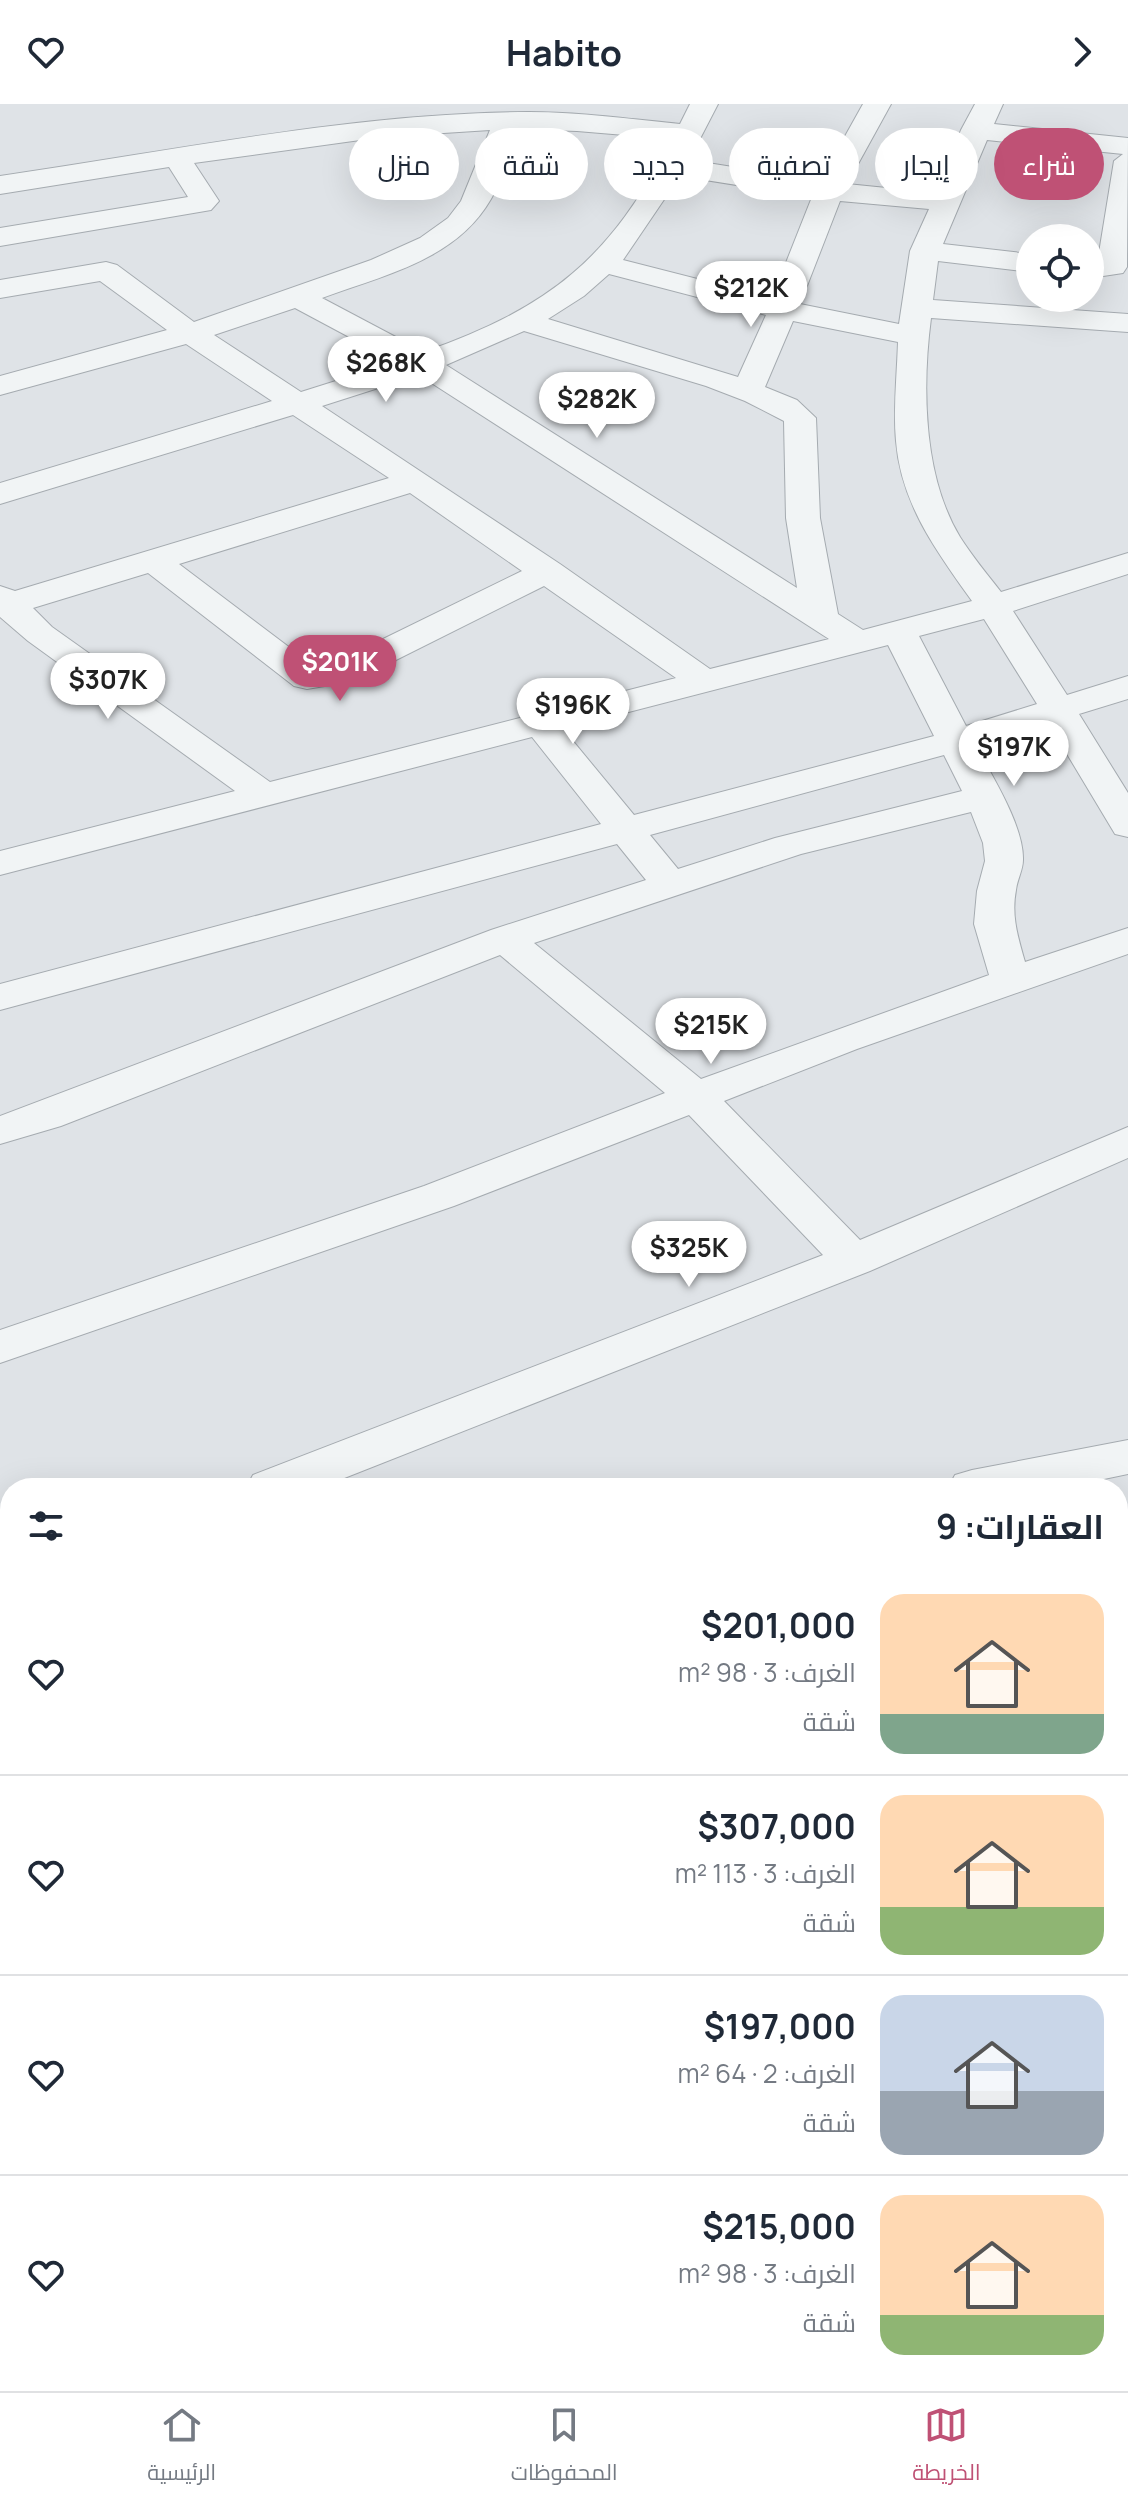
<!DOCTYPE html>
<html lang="ar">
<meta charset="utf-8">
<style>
body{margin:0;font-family:Manrope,Cairo,sans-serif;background:#f6f6f7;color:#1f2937;direction:rtl;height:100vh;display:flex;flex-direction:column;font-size:30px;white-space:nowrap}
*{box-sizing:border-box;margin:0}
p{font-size:26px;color:#747a83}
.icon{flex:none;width:44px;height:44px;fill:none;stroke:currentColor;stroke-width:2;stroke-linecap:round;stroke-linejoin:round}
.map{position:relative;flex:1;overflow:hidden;direction:ltr}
.details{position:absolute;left:0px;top:1374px;width:1128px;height:914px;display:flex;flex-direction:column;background:#fff;border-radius:32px 32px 0 0;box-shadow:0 8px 32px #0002;direction:rtl}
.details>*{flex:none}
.top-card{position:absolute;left:24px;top:24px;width:1080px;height:72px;direction:rtl;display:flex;gap:16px}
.controls{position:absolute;left:1016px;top:120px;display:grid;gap:16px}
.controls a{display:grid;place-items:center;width:88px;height:88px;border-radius:50%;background:#fff;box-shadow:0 8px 32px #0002;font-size:40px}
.price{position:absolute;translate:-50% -68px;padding:0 18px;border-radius:28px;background:#fff;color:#222;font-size:26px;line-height:52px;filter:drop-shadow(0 2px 4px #0008)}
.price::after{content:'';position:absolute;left:50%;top:48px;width:24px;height:18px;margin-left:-12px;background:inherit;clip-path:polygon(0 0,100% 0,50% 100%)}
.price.selected{background:#bf5175;color:#fff}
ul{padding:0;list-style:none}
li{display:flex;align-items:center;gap:24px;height:200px;padding:0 24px}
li+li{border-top:2px solid #e0e1e3}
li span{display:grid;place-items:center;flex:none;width:224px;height:160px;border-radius:24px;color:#555}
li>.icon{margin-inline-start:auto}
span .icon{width:96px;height:96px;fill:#fffc;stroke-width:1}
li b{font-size:34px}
h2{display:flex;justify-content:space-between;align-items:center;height:96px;padding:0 24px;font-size:34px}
.chip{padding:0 28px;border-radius:36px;background:#fff;box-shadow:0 8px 32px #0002;font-size:28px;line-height:72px}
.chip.selected{background:#bf5175;color:#fff}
header{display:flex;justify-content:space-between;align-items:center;height:104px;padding:0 24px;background:#fff;font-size:36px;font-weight:700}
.tab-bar{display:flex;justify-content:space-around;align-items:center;height:112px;border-top:2px solid #e0e1e3;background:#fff;font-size:22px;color:#747a83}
.tab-bar a{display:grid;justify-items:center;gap:4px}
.tab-bar .selected{color:#bf5175}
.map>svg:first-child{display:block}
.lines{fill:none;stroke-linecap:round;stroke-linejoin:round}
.street-casing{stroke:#a5abb0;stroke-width:2}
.street{fill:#f1f4f5;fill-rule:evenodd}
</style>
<header><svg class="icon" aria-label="forward" viewBox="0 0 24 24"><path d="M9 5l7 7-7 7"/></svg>Habito<svg class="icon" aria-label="heart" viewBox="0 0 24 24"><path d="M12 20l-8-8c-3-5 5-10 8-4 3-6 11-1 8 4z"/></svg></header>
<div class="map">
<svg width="1128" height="2287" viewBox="0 0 1128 2287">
<rect width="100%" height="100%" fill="#dfe3e7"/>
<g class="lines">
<g class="street-casing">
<path id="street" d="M 690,0 L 718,0 L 689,56 L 820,77 L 863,0 L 891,0 L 847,80 L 936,89 L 961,26 L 975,0 L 1003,0 L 994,20 L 1128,34 L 1127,163 L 1123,169 L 1090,174 L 1090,156 L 1098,155 L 1114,57 L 1123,50 L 987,36 L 943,140 L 1030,150 L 1030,168 L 938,157 L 933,196 L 1128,210 L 1128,228 L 931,214 C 922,283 923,372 960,433 C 972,452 987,470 1001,488 L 1128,449 L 1128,470 L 1013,507 L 1067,591 L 1128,572 L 1128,595 L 1079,610 L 1128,689 L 1128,733 L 1115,730 L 1049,620 L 976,642 C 992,672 1024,722 1023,756 C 1023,766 1017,776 1016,786 C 1011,812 1018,833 1025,858 L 1128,824 L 1128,850 L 857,945 L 724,997 L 860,1136 L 1128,1023 L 1128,1054 L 870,1167 L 319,1384 L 246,1384 L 253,1371 L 823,1151 L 689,1011 L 454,1102 L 0,1259 L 0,1226 L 424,1082 L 665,989 L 500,851 L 61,1022 L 0,1040 L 0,1012 L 491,826 L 646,776 L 617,740 L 0,906 L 0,880 L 601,720 L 532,633 L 0,771 L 0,747 L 235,687 L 28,537 L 0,513 L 0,482 L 15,487 L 389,374 L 293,311 L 0,400 L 0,379 L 272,297 L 186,240 L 0,291 L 0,272 L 167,226 L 100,177 L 0,194 L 0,176 L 106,158 L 117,161 L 194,218 L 371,156 L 420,134 L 448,114 L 461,97 L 490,26 L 382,33 L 194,59 L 219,97 L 211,106 L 0,142 L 0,124 L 188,93 L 169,63 L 0,90 L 0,72 C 175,47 351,9 529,8 C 580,8 630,15 680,20 ZM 518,25 L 577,27 L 672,35 C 610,155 551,203 424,248 L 322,194 C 384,171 456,156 491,95 C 504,73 511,49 518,25 ZM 680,72 L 812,93 L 772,194 L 623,156 ZM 840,97 L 929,105 L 910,147 L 899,220 L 800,200 ZM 609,170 L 766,211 L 738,273 L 548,215 L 584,192 ZM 295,204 L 396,258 L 301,288 L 214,231 ZM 793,217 L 898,238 C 897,271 893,305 896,337 C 901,400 937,448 972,497 L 863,526 L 838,510 L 820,414 L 816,314 L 797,296 L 765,283 ZM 524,227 L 706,282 L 745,297 L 784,317 L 786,414 L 797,484 L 446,261 ZM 419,271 L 829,535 L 710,565 L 560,460 L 322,302 ZM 410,389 L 522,467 L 332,560 L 314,562 L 179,460 ZM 148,469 L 294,582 L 307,585 L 354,577 L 544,482 L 676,574 L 270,678 L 52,523 L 33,504 ZM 984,515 L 1037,600 L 966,622 L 919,532 ZM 888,541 L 934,632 L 634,711 L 563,625 ZM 944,651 L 962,687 L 775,734 L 678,765 L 650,731 ZM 971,708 L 983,739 L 985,757 L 977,787 L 974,820 L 989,871 L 701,975 L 534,839 L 801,750 Z
M 1128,1336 L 1128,1370 L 1061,1384 L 948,1384 L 955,1371 L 972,1366 Z
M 10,1473 L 10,1512 L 0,1515 L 0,1476 Z
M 0,1549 L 10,1552 L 10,1610 L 0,1607 Z
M 10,2044 L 10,2097 L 0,2101 L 0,2048 Z
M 382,2278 L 445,2278 L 449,2287 L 386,2287 Z
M 495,2278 L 555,2278 L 556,2287 L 496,2287 Z"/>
</g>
<use href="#street" class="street"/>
</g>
</svg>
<div class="controls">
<a><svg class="icon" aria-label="locate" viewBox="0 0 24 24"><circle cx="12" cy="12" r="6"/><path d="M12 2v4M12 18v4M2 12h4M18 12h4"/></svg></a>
</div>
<b class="price" style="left:751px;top:225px">$212K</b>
<b class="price" style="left:386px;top:300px">$268K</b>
<b class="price" style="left:597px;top:336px">$282K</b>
<b class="price selected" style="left:340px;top:599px">$201K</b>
<b class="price" style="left:108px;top:617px">$307K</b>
<b class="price" style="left:573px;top:642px">$196K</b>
<b class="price" style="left:1014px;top:684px">$197K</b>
<b class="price" style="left:711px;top:962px">$215K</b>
<b class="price" style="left:689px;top:1185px">$325K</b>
<div class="top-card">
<a class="chip selected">شراء</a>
<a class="chip">إيجار</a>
<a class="chip">تصفية</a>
<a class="chip">جديد</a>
<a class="chip">شقة</a>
<a class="chip">منزل</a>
</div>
<section class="details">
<h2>العقارات: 9<svg class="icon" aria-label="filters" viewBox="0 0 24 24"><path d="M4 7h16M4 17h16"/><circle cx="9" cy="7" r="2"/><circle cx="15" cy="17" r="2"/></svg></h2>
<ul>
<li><span style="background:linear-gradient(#ffd9b3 75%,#7fa58c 0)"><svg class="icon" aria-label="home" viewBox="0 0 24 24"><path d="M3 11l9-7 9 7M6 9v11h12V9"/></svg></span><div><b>$201,000</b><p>الغرف: 3 · 98 m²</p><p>شقة</p></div><svg class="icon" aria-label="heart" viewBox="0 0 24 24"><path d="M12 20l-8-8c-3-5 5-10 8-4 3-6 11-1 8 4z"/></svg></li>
<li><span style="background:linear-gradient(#ffd9b3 70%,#8fb573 0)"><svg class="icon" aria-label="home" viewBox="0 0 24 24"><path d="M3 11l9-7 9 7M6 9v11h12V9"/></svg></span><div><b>$307,000</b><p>الغرف: 3 · 113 m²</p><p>شقة</p></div><svg class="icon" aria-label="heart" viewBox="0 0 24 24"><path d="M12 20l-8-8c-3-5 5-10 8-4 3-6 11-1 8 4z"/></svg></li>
<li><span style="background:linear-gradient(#c9d6e8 60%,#9aa5b1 0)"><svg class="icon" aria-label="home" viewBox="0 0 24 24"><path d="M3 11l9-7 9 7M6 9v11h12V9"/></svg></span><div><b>$197,000</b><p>الغرف: 2 · 64 m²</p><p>شقة</p></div><svg class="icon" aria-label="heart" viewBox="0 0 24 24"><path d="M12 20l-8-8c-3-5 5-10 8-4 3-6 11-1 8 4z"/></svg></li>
<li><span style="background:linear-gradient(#ffd9b3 75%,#8fb573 0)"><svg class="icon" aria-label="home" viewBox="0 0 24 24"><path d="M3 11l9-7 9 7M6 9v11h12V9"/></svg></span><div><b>$215,000</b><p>الغرف: 3 · 98 m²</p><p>شقة</p></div><svg class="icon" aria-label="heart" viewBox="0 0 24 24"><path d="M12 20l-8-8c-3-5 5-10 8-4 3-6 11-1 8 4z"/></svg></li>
</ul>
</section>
</div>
<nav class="tab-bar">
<a class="selected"><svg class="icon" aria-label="map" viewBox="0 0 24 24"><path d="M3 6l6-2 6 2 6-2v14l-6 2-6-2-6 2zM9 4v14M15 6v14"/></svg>الخريطة</a>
<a><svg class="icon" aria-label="saved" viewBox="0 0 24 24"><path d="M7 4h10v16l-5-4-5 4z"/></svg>المحفوظات</a>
<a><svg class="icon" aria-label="home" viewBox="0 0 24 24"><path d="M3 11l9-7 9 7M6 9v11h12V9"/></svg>الرئيسية</a>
</nav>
